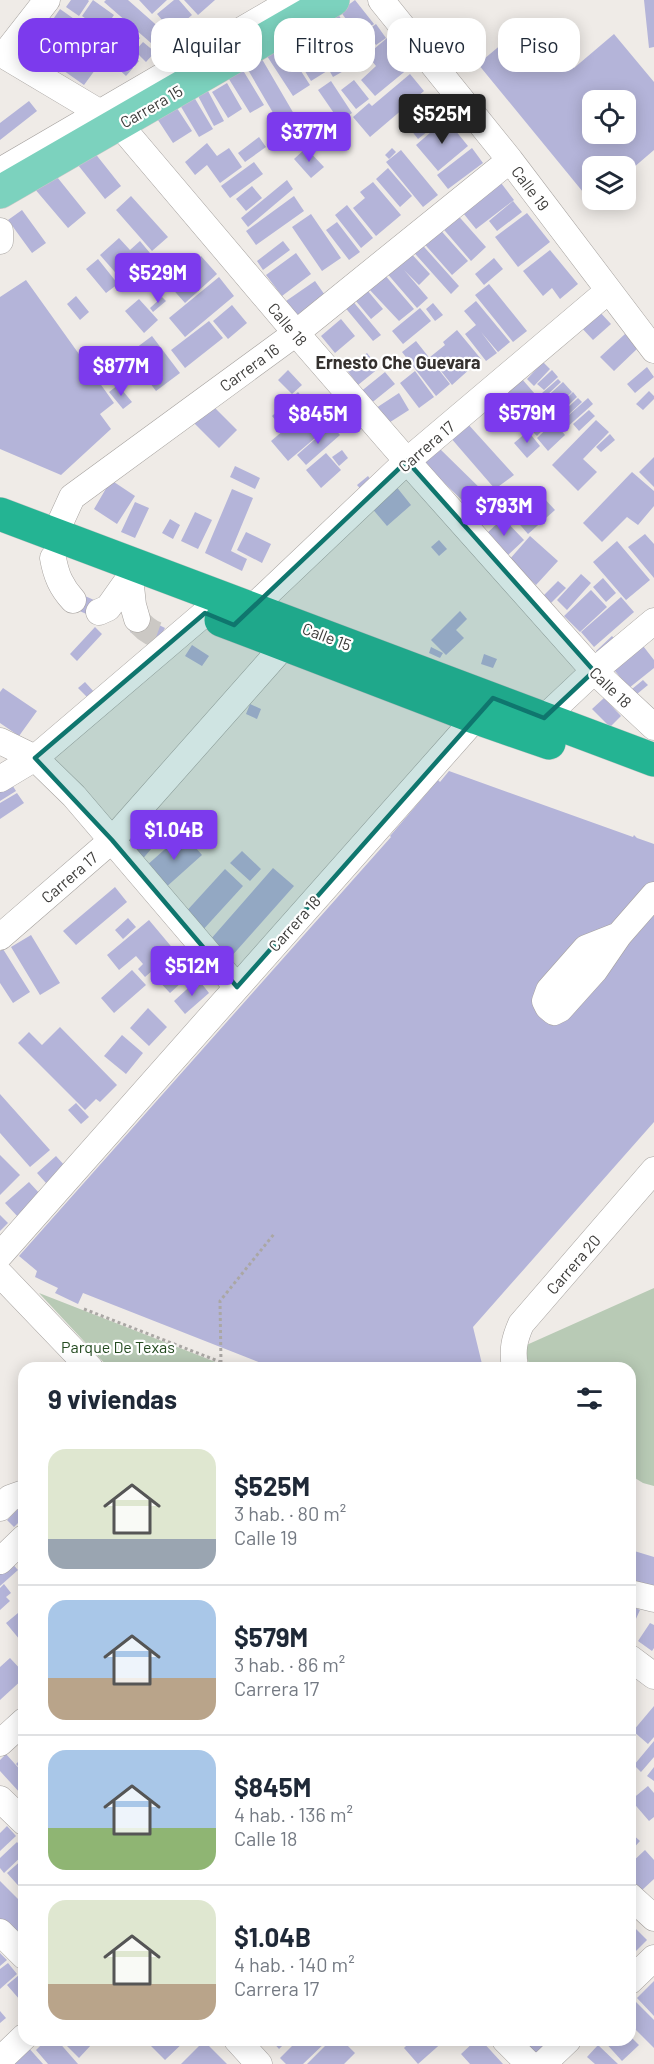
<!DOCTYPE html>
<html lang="es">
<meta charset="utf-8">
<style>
body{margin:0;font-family:Barlow,sans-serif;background:#f2f2f3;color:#1f2937;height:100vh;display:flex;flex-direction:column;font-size:22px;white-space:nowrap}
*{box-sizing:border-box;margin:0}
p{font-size:20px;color:#747a83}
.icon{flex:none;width:33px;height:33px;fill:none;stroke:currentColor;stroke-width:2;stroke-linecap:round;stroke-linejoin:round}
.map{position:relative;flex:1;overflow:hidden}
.side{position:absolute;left:18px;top:1362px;width:618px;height:684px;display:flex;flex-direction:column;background:#fff;border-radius:18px;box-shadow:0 3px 15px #0003}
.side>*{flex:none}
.hud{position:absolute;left:18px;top:18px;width:618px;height:54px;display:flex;gap:12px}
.tools{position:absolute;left:582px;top:90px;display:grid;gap:12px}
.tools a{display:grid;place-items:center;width:54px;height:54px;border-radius:12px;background:#fff;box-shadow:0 3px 15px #0003;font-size:30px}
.price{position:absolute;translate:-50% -51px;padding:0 14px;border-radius:6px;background:#7c3aed;color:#fff;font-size:20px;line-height:39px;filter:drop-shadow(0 2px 3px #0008)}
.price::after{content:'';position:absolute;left:50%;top:36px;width:18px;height:14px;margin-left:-9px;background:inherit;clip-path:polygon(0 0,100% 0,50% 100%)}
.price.current{background:#222;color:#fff}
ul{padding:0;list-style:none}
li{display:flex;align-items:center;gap:18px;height:150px;padding:0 30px}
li+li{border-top:2px solid #e0e1e3}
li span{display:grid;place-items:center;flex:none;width:168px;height:120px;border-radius:18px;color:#555}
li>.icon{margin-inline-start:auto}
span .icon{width:72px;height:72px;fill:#fffc;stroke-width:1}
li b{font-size:26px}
h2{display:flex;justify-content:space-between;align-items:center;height:72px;padding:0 30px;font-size:26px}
.chip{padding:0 21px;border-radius:18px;background:#fff;box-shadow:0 3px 15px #0003;font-size:21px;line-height:54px}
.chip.current{background:#7c3aed;color:#fff}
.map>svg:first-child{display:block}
.green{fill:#b8cab5}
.building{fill:#b4b4d9;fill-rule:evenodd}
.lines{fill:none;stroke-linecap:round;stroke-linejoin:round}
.minor-tunnel{stroke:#cbc8c4;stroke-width:26;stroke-dasharray:26 13;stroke-linecap:butt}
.minor-casing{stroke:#a6a29f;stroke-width:27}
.major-casing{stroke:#c9c8c8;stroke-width:34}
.highway-casing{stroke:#c9c8c8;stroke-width:34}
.path{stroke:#aaa7a4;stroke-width:3;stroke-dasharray:3 3;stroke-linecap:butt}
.minor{stroke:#fff;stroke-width:26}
.major{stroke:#7cd2be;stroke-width:33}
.highway{stroke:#24b493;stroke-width:33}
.marked{fill:#0f766e;fill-opacity:0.2;stroke:#0f766e;stroke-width:4.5;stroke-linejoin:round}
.labels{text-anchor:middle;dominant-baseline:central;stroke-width:4.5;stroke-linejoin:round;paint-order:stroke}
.street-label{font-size:16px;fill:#3d3c3a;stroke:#fff}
.park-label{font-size:16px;fill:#244b20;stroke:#fff}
.neighbourhood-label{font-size:18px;font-weight:bold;fill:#35312f;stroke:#fff}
</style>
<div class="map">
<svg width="654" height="2064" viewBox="0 0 654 2064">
<rect width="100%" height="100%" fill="#efebe7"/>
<path class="green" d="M 654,1288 L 654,1486 L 643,1483 L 630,1475 L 630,1368 L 531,1368 L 522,1347 Z
M 39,1293 L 231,1368 L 109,1368 Z"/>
<path class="building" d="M 71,0 L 88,0 L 89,1 L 79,16 L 66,7 Z
M 93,0 L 114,15 L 103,31 L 82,16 Z
M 106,0 L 128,0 L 162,30 L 151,43 L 104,2 Z
M 139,0 L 167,0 L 152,14 Z
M 174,0 L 179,0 L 192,15 L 185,21 L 198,36 L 185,47 L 157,14 Z
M 184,0 L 215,0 L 198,15 Z
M 355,0 L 374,24 L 358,35 L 340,11 Z
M 644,0 L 654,0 L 654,47 L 649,48 Z
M 60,9 L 77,21 L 60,46 L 95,70 L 84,85 L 33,49 Z
M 336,11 L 361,49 L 346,59 L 321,21 Z
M 533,18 L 574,68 L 614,34 L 654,82 L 654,150 L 626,174 L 626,166 L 592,166 L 592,203 L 478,64 ZM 592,100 L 626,100 L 626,134 L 592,134 Z
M 117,21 L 128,29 L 123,37 L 112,29 Z
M 376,24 L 386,38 L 376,45 L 366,31 Z
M 322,25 L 347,69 L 333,77 L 308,34 Z
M 94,28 L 102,33 L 99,39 L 91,33 Z
M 78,30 L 108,52 L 97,68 L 66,46 Z
M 131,30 L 140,38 L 129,52 L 139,61 L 135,66 L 108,44 L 113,39 L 119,44 Z
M 112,31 L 118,36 L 116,40 L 109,35 Z
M 306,37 L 327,71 L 311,81 L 290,47 Z
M 387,38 L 396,49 L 394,51 L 409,68 L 375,96 L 361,80 L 376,66 L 367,55 Z
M 143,42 L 155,52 L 146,62 L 135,51 Z
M 284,45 L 310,85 L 293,96 L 267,56 Z
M 259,54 L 308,138 L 293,147 L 244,63 Z
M 121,57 L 133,68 L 126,76 L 114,65 Z
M 241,67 L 264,105 L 250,113 L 227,76 Z
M 410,74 L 424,91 L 370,137 L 353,117 L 369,103 L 372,106 Z
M 354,80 L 369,99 L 356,109 L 341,90 Z
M 331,81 L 352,113 L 340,122 L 318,90 Z
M 227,83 L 242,109 L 228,118 L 212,92 Z
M 208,91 L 224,121 L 214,126 L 198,96 Z
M 194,97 L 213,129 L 199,137 L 180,105 Z
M 29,101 L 37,111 L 0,140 L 0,123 Z
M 175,105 L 192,131 L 173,143 L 156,117 Z
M 434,111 L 442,120 L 418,139 L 411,130 Z
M 446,119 L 468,146 L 438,171 L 416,145 Z
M 259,137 L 266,147 L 245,162 L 238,153 Z
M 207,143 L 217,156 L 229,148 L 242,167 L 220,183 L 207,165 L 195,175 L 185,162 Z
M 306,148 L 324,167 L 311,178 L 294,159 Z
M 392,148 L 396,152 L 389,159 L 385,155 Z
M 472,148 L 483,163 L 448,189 L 437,175 Z
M 401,150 L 438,195 L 423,207 L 386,162 Z
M 94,152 L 121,186 L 105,199 L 78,165 Z
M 254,162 L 263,174 L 230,198 L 221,186 Z
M 388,168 L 412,196 L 400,207 L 376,179 Z
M 53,172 L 86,213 L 68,228 L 34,188 Z
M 498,179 L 514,200 L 476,229 L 459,208 Z
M 287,180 L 293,189 L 248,227 L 241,218 Z
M 373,182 L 401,215 L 376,236 L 353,208 L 365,198 L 360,192 Z
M 252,186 L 262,198 L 246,211 L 236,199 Z
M 131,196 L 168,237 L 152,251 L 116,210 Z
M 294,196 L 304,211 L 256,245 L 246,231 Z
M 513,201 L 522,212 L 497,231 L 489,221 Z
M 347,205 L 373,238 L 361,248 L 335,215 Z
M 22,210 L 46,243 L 32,253 L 8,220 Z
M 454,211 L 486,247 L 471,261 L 439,224 Z
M 527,213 L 550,242 L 518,267 L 495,237 Z
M 311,214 L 341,258 L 322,271 L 292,227 Z
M 337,222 L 360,252 L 349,260 L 326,230 Z
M 436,225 L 468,261 L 452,275 L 420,239 Z
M 119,238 L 130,250 L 140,241 L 150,253 L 121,279 L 100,255 Z
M 417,239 L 459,286 L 451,294 L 409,247 Z
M 283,241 L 290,250 L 263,270 L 257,261 Z
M 408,250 L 430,274 L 419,285 L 404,270 L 428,298 L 417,308 L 385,271 Z
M 550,250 L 578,284 L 560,299 L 552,288 L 543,296 L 523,271 Z
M 296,253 L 311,274 L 282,296 L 266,275 Z
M 201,256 L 217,274 L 185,303 L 169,285 Z
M 494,258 L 503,269 L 484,285 L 475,274 Z
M 98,259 L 118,284 L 106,293 L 86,269 Z
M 384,274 L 414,309 L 399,321 L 368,288 Z
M 219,277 L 234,296 L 185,337 L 169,318 Z
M 26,280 L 114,403 L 100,414 L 111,429 L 61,475 L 0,449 L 0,297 Z
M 315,281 L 327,298 L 298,318 L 286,301 Z
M 362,284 L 383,309 L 371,319 L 350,294 Z
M 489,284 L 527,331 L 513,342 L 475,295 Z
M 76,296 L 89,312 L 80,320 L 67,304 Z
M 162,297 L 166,301 L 153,312 L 150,308 Z
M 139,299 L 158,320 L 144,333 L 125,311 Z
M 351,299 L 381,335 L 373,341 L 343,305 Z
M 476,301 L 510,342 L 498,352 L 481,332 L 497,353 L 486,361 L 465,334 L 476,325 L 464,311 Z
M 433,303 L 443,315 L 435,321 L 426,309 Z
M 232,305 L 247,323 L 228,339 L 213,321 Z
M 420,308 L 431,321 L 403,344 L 392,331 Z
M 597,309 L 611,324 L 593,340 L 579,325 Z
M 341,319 L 355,336 L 335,353 L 321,336 Z
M 209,321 L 223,338 L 185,368 L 171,350 Z
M 457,330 L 481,359 L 452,385 L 430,357 L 445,345 L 443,342 Z
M 625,334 L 638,348 L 614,371 L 600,357 Z
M 152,336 L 180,373 L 156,391 L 128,354 Z
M 416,341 L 450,384 L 436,396 L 402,352 Z
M 367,353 L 379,368 L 358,385 L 346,369 Z
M 543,362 L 550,369 L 534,386 L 527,379 Z
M 647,367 L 654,377 L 635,393 L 627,384 Z
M 288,370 L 302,385 L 292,394 L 278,380 Z
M 552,370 L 558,377 L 544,390 L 537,384 Z
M 415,371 L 434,397 L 419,408 L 400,383 Z
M 515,371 L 535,394 L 513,413 L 493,390 Z
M 385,372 L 395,384 L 369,405 L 359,393 Z
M 558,379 L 561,382 L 545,397 L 542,393 Z
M 563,382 L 572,392 L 557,407 L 551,402 L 546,406 L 542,401 Z
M 118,385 L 132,402 L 123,409 L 109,392 Z
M 649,391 L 654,396 L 654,399 L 643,410 L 636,404 Z
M 298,392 L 328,427 L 288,461 L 271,441 L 284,430 L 272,416 Z
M 573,392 L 577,397 L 557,416 L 552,412 Z
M 399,393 L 409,410 L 384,426 L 373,410 Z
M 533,397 L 542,405 L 523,424 L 515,415 Z
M 578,398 L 582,402 L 566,417 L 562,413 Z
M 588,398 L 593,404 L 565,429 L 560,423 Z
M 207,400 L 237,430 L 219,448 L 189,418 Z
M 542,408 L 553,419 L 537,436 L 526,425 Z
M 589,410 L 595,416 L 579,431 L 573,424 Z
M 596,420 L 609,432 L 583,459 L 597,472 L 578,491 L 552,465 Z
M 554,422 L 565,435 L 548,451 L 537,438 Z
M 467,423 L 514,475 L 495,489 L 450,437 Z
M 331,425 L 340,435 L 306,465 L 297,455 Z
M 528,431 L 540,446 L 527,458 L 514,443 Z
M 610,434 L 615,440 L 601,452 L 596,447 Z
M 439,448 L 488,496 L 473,511 L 424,463 Z
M 342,450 L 348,458 L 339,466 L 332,457 Z
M 326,453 L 341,470 L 321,488 L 306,470 Z
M 654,457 L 654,487 L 639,472 Z
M 235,466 L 260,478 L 255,489 L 230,477 Z
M 632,472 L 654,491 L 654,506 L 638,525 L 627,517 L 602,542 L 583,523 Z
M 368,476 L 374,484 L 364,493 L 357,485 Z
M 111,480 L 135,496 L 117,524 L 94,509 Z
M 395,485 L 411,505 L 387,526 L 370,506 Z
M 232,489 L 253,498 L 231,551 L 247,559 L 242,571 L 205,553 Z
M 541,495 L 555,510 L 528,534 L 515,519 Z
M 135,502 L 149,508 L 135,538 L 121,532 Z
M 195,512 L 212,520 L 198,549 L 181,541 Z
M 503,518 L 524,540 L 506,557 L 485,535 Z
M 170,519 L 180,525 L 173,539 L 162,533 Z
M 246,532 L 271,544 L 262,563 L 237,550 Z
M 645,534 L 654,544 L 654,578 L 628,547 Z
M 530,536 L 558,561 L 536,585 L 509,560 Z
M 439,540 L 447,549 L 439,556 L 431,547 Z
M 617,541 L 650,580 L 626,600 L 593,562 Z
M 581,574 L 591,583 L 567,610 L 557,600 Z
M 603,578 L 616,593 L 606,602 L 593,587 Z
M 558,581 L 566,588 L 550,604 L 543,596 Z
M 591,590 L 607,607 L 580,632 L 564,616 Z
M 76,592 L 103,604 L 96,618 L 70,607 Z
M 621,597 L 634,612 L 594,647 L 581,632 Z
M 460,611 L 467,619 L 456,630 L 464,638 L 446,655 L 431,640 Z
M 139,615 L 165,628 L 155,646 L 130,632 Z
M 95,627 L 102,634 L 77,661 L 70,654 Z
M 612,636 L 618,643 L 602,657 L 596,651 Z
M 640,642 L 654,660 L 654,668 L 629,688 L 611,666 Z
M 192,645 L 209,656 L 202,666 L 185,656 Z
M 431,647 L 443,653 L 440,658 L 429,653 Z
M 484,654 L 497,659 L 493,668 L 481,664 Z
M 643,680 L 648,685 L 637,694 L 632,689 Z
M 85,682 L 96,694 L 90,700 L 78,688 Z
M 3,688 L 37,711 L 19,736 L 0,723 L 0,692 Z
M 604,698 L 621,716 L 610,727 L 592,709 Z
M 250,704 L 261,709 L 257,719 L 246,714 Z
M 449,771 L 633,837 L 634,835 L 637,838 L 654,844 L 654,1122 L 473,1327 L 483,1368 L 274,1368 L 83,1293 L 78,1304 L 55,1293 L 58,1288 L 35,1277 L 37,1271 L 19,1256 L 391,837 L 390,836 L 438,780 L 440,782 Z
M 9,780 L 16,791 L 0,801 L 0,785 Z
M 17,793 L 24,803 L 0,819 L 0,803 Z
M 146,820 L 163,835 L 140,862 L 123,847 Z
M 183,833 L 202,855 L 164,889 L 145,867 Z
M 242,851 L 261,869 L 250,881 L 230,863 Z
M 273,868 L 294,886 L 230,958 L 210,940 Z
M 225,869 L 243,886 L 201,932 L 183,915 Z
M 115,887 L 127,902 L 76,945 L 63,931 Z
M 128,918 L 136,927 L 123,939 L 115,930 Z
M 149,920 L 175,951 L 145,977 L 138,969 L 143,964 L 136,956 L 119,970 L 107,955 Z
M 31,935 L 60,983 L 40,995 L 11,947 Z
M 3,949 L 30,992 L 13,1003 L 0,983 L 0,951 Z
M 176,955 L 192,973 L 170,993 L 153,975 Z
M 132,970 L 146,985 L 114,1013 L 101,998 Z
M 198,979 L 209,993 L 185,1014 L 174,1001 Z
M 148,1008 L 167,1027 L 149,1046 L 130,1028 Z
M 60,1027 L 117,1085 L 100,1102 L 96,1099 L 85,1110 L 18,1043 L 29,1032 L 42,1045 Z
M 122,1035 L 143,1053 L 126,1074 L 104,1056 Z
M 0,1094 L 50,1150 L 30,1167 L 0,1133 Z
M 76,1103 L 89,1117 L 81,1124 L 68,1110 Z
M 0,1155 L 20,1175 L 0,1195 Z
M 56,1156 L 65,1166 L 46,1183 L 37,1173 Z
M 29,1182 L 41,1195 L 18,1217 L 5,1203 Z
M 0,1215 L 8,1223 L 0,1231 Z
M 18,1509 L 24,1515 L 24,1517 L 14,1527 L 7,1520 Z
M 631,1550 L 654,1557 L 654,1588 L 630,1580 Z
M 6,1557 L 18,1570 L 0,1586 L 0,1563 Z
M 4,1584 L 11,1593 L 6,1597 L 10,1601 L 0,1610 L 0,1588 Z
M 630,1605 L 640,1610 L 630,1632 Z
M 24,1608 L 24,1636 L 20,1640 L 6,1623 Z
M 650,1623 L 654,1625 L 654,1648 L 652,1651 L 638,1641 Z
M 10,1658 L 24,1673 L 24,1678 L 0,1700 L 0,1667 Z
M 654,1706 L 654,1737 L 648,1744 L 633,1731 Z
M 654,1741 L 654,1757 L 641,1772 L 634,1765 Z
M 6,1754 L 24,1774 L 24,1791 L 21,1794 L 0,1771 L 0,1760 Z
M 24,1756 L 24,1768 L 22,1770 L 16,1764 Z
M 654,1767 L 654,1781 L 647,1776 Z
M 648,1786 L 654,1793 L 654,1817 L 649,1821 L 631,1800 Z
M 7,1826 L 16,1836 L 0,1851 L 0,1833 Z
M 630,1832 L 640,1841 L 630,1852 Z
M 17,1842 L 24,1850 L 24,1854 L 4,1873 L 0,1868 L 0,1858 Z
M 645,1850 L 654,1860 L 654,1879 L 641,1891 L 630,1878 L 630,1864 Z
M 24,1858 L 24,1892 L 7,1873 Z
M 0,1881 L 24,1905 L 24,1924 L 12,1936 L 0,1925 Z
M 630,1923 L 647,1940 L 631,1956 L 630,1955 Z
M 0,1953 L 7,1960 L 0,1966 Z
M 8,1963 L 17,1974 L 0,1989 L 0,1969 Z
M 19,1975 L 24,1981 L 24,1997 L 20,2000 L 7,1985 Z
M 654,1981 L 654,2016 L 637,1998 Z
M 633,1999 L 654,2020 L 654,2048 L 630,2024 L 630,2002 Z
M 0,2011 L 6,2018 L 0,2023 Z
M 630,2036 L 639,2045 L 622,2061 L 603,2040 L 630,2040 Z
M 46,2040 L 57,2040 L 78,2064 L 48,2064 L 36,2050 Z
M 61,2040 L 89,2040 L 92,2044 L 79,2058 Z
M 142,2040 L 186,2040 L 165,2060 L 148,2043 L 146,2045 Z
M 271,2040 L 288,2040 L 279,2049 Z
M 298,2040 L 328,2040 L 303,2064 L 286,2064 L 280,2058 Z
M 331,2040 L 342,2040 L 355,2053 L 344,2064 L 307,2064 Z
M 412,2040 L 445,2040 L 418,2064 L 404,2048 Z
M 476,2040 L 481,2040 L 503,2064 L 470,2064 L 461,2054 Z
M 522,2040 L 551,2040 L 535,2055 Z
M 204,2041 L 227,2064 L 181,2064 Z
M 598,2045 L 618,2064 L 595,2064 L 587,2057 Z
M 27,2046 L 43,2064 L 8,2064 Z"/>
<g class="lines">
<path class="minor-tunnel" d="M 137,619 C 143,628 150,633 161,636"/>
<g class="minor-casing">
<path id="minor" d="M 381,0 L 510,160 L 654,350
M 0,53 L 119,124 L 296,333 L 407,461 L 594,671 L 654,727
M 4,55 L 47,0
M 0,171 L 293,0
M 0,231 L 0,241
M 55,534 L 72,497 L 296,333 L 510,160
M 53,558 C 56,575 61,587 73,600
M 131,586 L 133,605 L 137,619
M 252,608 L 407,461 L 608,291
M 99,612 L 108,608 L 125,584
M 544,718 L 594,671 L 654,621
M 0,741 L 35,758 L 74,796 L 237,987
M 0,779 L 35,758 L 205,613
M 619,935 L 586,948 L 549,990 L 545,1001 L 548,1007 L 554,1012 L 560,1009 L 595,970 L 619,935 L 654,895
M 0,937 L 112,840 L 297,631
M 0,1255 L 487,705
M 0,1274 L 90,1368
M 515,1368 C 512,1350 514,1340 521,1324 L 654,1170
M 0,1508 L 10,1498 L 24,1493
M 0,1561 L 24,1538
M 630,1593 L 654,1599
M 630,1658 L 654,1676
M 0,1743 L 24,1721
M 0,1799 L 24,1822
M 630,1896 L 654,1918
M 0,1932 L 24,1956
M 630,1981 L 654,1958
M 237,2040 L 259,2064
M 505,2040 L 529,2064
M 0,2060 L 24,2037
M 543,2064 L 568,2040"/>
</g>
<g class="major-casing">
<path id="major" d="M 0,192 L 333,0"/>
</g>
<g class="highway-casing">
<path id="highway" d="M 0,514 L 654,760
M 221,620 L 477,718 L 549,743"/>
</g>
<path class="path" d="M 84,1309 L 236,1368
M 221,1363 L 220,1301 L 274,1234"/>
<use href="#minor" class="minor"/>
<use href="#major" class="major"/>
<use href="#highway" class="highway"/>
</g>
<path class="marked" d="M 407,461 L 594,671 L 544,718 L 493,698 L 237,987 L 112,840 L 35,758 L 205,613 L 234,625 Z"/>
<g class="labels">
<g class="street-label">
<text transform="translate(151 106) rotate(-30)">Carrera 15</text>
<text transform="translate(531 188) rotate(53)">Calle 19</text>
<text transform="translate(288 324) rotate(50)">Calle 18</text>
<text transform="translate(249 367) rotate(-36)">Carrera 16</text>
<text transform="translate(426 446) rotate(-41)">Carrera 17</text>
<text transform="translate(327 636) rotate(21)">Calle 15</text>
<text transform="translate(611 687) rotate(44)">Calle 18</text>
<text transform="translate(69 877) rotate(-41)">Carrera 17</text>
<text transform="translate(294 923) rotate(-48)">Carrera 18</text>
<text transform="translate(573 1264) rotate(-49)">Carrera 20</text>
</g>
<g class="park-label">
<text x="118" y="1346">Parque De Texas</text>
</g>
<g class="neighbourhood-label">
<text x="398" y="362">Ernesto Che Guevara</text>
</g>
</g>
</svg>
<div class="tools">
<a><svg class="icon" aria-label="locate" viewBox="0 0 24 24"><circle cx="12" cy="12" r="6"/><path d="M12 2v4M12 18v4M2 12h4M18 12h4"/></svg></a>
<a><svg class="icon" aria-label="layers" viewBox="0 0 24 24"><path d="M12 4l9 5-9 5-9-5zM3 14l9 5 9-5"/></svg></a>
</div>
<b class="price current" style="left:442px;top:145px">$525M</b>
<b class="price" style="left:309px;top:163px">$377M</b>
<b class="price" style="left:158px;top:304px">$529M</b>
<b class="price" style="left:121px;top:397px">$877M</b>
<b class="price" style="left:527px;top:444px">$579M</b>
<b class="price" style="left:318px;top:445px">$845M</b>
<b class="price" style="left:504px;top:537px">$793M</b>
<b class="price" style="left:174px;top:861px">$1.04B</b>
<b class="price" style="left:192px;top:997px">$512M</b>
<div class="hud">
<a class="chip current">Comprar</a>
<a class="chip">Alquilar</a>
<a class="chip">Filtros</a>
<a class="chip">Nuevo</a>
<a class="chip">Piso</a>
</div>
<section class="side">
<h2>9 viviendas<svg class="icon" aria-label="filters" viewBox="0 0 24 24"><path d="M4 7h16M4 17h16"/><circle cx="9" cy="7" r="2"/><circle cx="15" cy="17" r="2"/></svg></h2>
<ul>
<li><span style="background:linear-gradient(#dfe7d0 75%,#9aa5b1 0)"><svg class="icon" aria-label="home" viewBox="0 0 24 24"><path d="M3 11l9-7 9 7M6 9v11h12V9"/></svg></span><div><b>$525M</b><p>3 hab. · 80 m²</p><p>Calle 19</p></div></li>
<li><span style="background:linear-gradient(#a9c7e8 65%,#b9a48a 0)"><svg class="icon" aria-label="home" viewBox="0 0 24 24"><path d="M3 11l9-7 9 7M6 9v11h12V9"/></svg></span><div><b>$579M</b><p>3 hab. · 86 m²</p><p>Carrera 17</p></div></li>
<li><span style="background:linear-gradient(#a9c7e8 65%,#8fb573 0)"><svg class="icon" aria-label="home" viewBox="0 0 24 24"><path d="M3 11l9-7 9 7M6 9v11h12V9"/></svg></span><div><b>$845M</b><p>4 hab. · 136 m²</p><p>Calle 18</p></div></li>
<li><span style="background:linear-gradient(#dfe7d0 70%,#b9a48a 0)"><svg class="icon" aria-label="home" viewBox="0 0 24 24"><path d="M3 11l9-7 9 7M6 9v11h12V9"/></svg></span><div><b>$1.04B</b><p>4 hab. · 140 m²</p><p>Carrera 17</p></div></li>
</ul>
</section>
</div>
